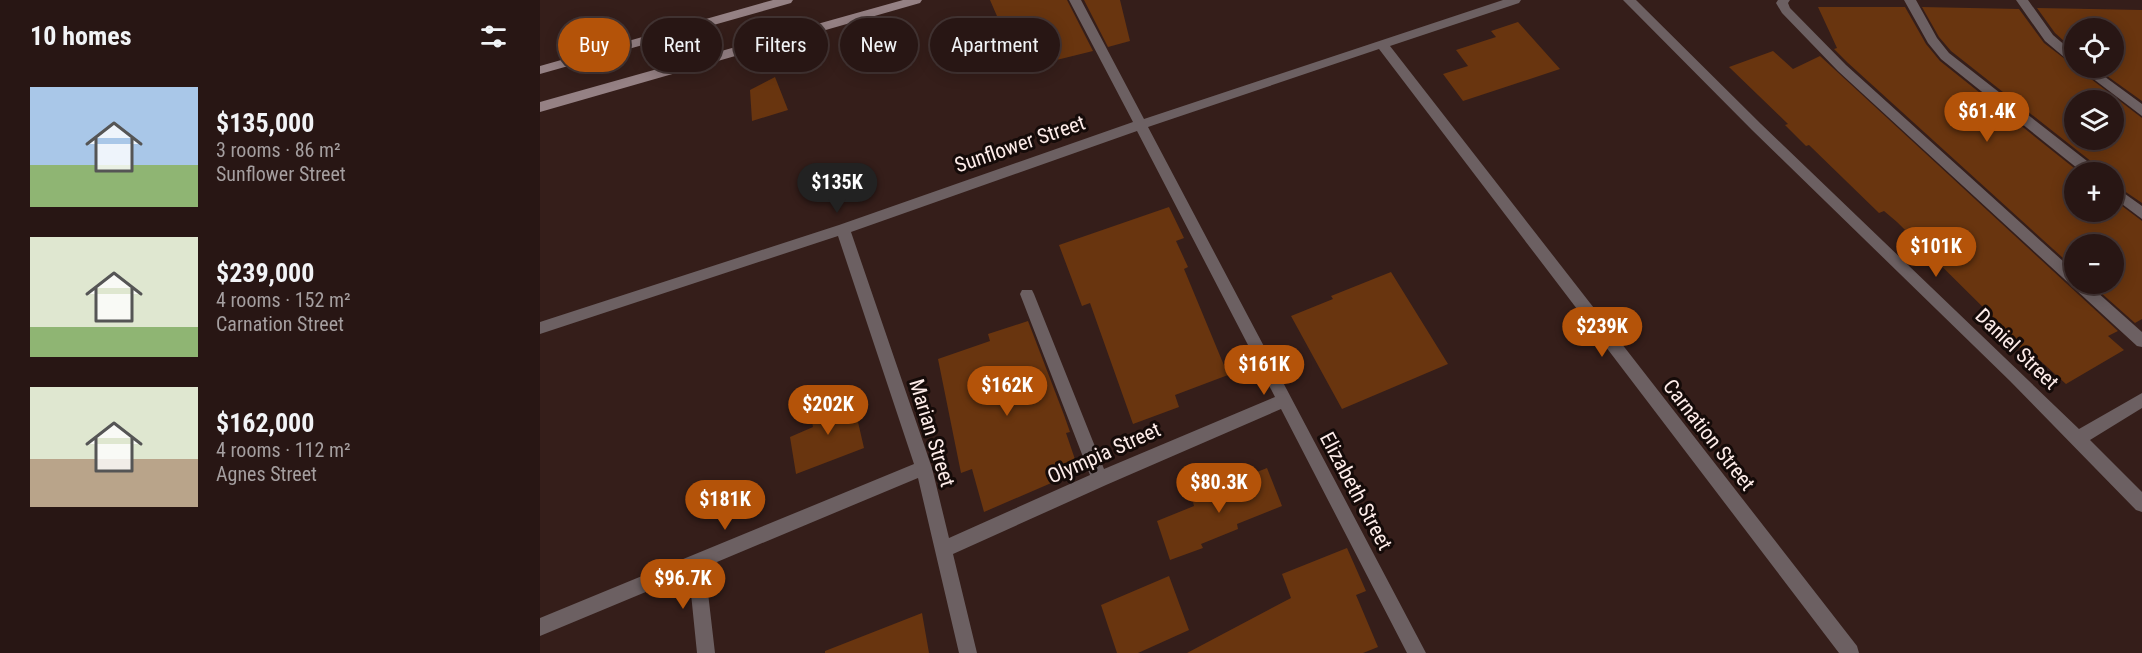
<!DOCTYPE html>
<meta charset="utf-8">
<style>
body{margin:0;font-family:"Roboto Condensed",sans-serif;background:#342322;color:#f1f3f6;height:100vh;display:flex;flex-direction:column;font-size:22px;white-space:nowrap}
*{box-sizing:border-box;margin:0}
p{font-size:20px;color:#a59fa0}
.icon{flex:none;width:33px;height:33px;fill:none;stroke:currentColor;stroke-width:2;stroke-linecap:round;stroke-linejoin:round}
.map{position:relative;flex:1;overflow:hidden}
.drawer{display:flex;flex-direction:column;background:#281614;width:540px}
.drawer>*{flex:none}
.hud{position:absolute;left:18px;top:18px;width:570px;height:54px;display:flex;gap:12px}
.tools{position:absolute;left:1524px;top:18px;display:grid;gap:12px}
.tools a{display:grid;place-items:center;width:60px;height:60px;border-radius:50%;background:#281614;box-shadow:0 3px 15px #0003,0 0 0 2px #443534;font-size:30px}
.price{position:absolute;translate:-50% -51px;padding:0 14px;border-radius:21px;background:#b45309;color:#fff;font-size:20px;line-height:39px;filter:drop-shadow(0 2px 3px #0008)}
.price::after{content:'';position:absolute;left:50%;top:36px;width:18px;height:14px;margin-left:-9px;background:inherit;clip-path:polygon(0 0,100% 0,50% 100%)}
.price.selected{background:#222;color:#fff}
ul{padding:0;list-style:none}
li{display:flex;align-items:center;gap:18px;height:150px;padding:0 30px}
li span{display:grid;place-items:center;flex:none;width:168px;height:120px;border-radius:0px;color:#555}
li>.icon{margin-inline-start:auto}
span .icon{width:72px;height:72px;fill:#fffc;stroke-width:1}
li b{font-size:26px}
h2{display:flex;justify-content:space-between;align-items:center;height:72px;padding:0 30px;font-size:26px}
.chip{padding:0 21px;border-radius:27px;background:#281614;box-shadow:0 3px 15px #0003,0 0 0 2px #443534;font-size:21px;line-height:54px}
.chip.selected{background:#b45309;color:#fff}
main{display:flex;flex:1;min-height:0}
.map>svg:first-child{display:block}
.building{fill:#69350f;fill-rule:evenodd}
.lines{fill:none;stroke-linecap:round;stroke-linejoin:round}
.street{fill:#6c6062;fill-rule:evenodd}
.secondary{fill:#958184;fill-rule:evenodd}
.labels{text-anchor:middle;dominant-baseline:central;stroke-width:6;stroke-linejoin:round;paint-order:stroke}
.street-label{font-size:21px;fill:#fdece9;stroke:#150b09}
</style>
<main>
<section class="drawer">
<h2>10 homes<svg class="icon" aria-label="filters" viewBox="0 0 24 24"><path d="M4 7h16M4 17h16"/><circle cx="9" cy="7" r="2"/><circle cx="15" cy="17" r="2"/></svg></h2>
<ul>
<li><span style="background:linear-gradient(#a9c7e8 65%,#8fb573 0)"><svg class="icon" aria-label="home" viewBox="0 0 24 24"><path d="M3 11l9-7 9 7M6 9v11h12V9"/></svg></span><div><b>$135,000</b><p>3 rooms · 86 m²</p><p>Sunflower Street</p></div></li>
<li><span style="background:linear-gradient(#dfe7d0 75%,#8fb573 0)"><svg class="icon" aria-label="home" viewBox="0 0 24 24"><path d="M3 11l9-7 9 7M6 9v11h12V9"/></svg></span><div><b>$239,000</b><p>4 rooms · 152 m²</p><p>Carnation Street</p></div></li>
<li><span style="background:linear-gradient(#dfe7d0 60%,#b9a48a 0)"><svg class="icon" aria-label="home" viewBox="0 0 24 24"><path d="M3 11l9-7 9 7M6 9v11h12V9"/></svg></span><div><b>$162,000</b><p>4 rooms · 112 m²</p><p>Agnes Street</p></div></li>
</ul>
</section>
<div class="map">
<svg width="1602" height="653" viewBox="0 0 1602 653">
<rect width="100%" height="100%" fill="#351e1a"/>
<path class="building" d="M 450,0 L 527,0 L 553,51 L 480,69 Z
M 544,0 L 580,0 L 590,41 L 568,47 Z
M 1278,7 L 1365,7 L 1386,44 L 1400,61 L 1539,172 L 1534,172 L 1534,212 L 1574,212 L 1574,200 L 1602,221 L 1602,319 L 1595,323 L 1551,284 L 1574,284 L 1574,244 L 1534,244 L 1534,268 L 1308,63 L 1294,49 L 1297,48 Z
M 1382,7 L 1479,9 L 1504,43 L 1602,118 L 1602,203 L 1574,184 L 1574,172 L 1559,172 L 1557,166 L 1411,51 L 1399,37 ZM 1534,100 L 1574,100 L 1574,140 L 1534,140 Z
M 1497,8 L 1602,10 L 1602,101 L 1556,68 L 1574,68 L 1574,28 L 1534,28 L 1534,50 L 1515,33 Z
M 978,22 L 1020,69 L 923,101 L 903,74 L 928,66 L 916,50 L 956,37 L 951,31 Z
M 1233,51 L 1253,69 L 1280,56 L 1578,331 L 1568,336 L 1584,350 L 1526,384 L 1484,346 L 1480,348 L 1459,327 L 1462,326 L 1357,222 L 1344,211 L 1339,213 L 1269,145 L 1266,146 L 1245,125 L 1248,124 L 1189,67 Z
M 235,77 L 248,110 L 212,121 L 210,90 Z
M 629,207 L 644,238 L 636,241 L 648,267 L 644,269 L 688,375 L 635,395 L 639,407 L 593,424 L 550,303 L 542,306 L 519,245 Z
M 851,272 L 908,364 L 802,409 L 751,316 L 793,299 L 791,296 Z
M 488,321 L 524,415 L 530,432 L 526,433 L 539,471 L 444,512 L 432,469 L 421,473 L 398,359 L 450,341 L 448,334 Z
M 312,396 L 324,448 L 256,474 L 250,437 L 273,427 L 270,411 Z
M 727,468 L 742,506 L 697,524 L 698,529 L 661,544 L 663,548 L 630,560 L 617,521 L 654,506 L 653,502 L 698,485 L 697,480 Z
M 807,548 L 826,591 L 816,595 L 838,647 L 823,653 L 647,653 L 751,598 L 742,574 Z
M 629,576 L 649,630 L 598,653 L 577,653 L 561,605 Z
M 382,613 L 389,653 L 285,653 L 285,651 Z"/>
<g class="lines">
<path class="street" d="M 529,0 L 541,0 L 604,119 L 963,0 L 981,0 L 979,3 L 850,46 L 1317,646 L 1319,653 L 1299,653 L 839,49 L 608,127 L 886,653 L 867,653 L 741,409 L 566,485 L 413,554 L 437,653 L 419,653 L 378,478 L 165,567 L 175,653 L 157,653 L 149,574 L 0,636 L 0,618 L 374,464 L 298,236 L 0,334 L 0,322 L 299,225 L 593,122 ZM 597,131 L 735,397 L 564,469 L 494,294 L 492,290 L 482,290 L 480,294 L 550,475 L 409,538 L 392,468 L 311,232 Z
M 1083,0 L 1096,0 L 1221,124 L 1539,429 L 1602,393 L 1602,408 L 1550,440 L 1602,492 L 1602,512 L 1596,510 L 1470,381 L 1212,130 Z
M 1238,0 L 1250,0 L 1248,3 L 1250,8 L 1306,65 L 1534,271 L 1534,284 L 1548,284 L 1602,332 L 1602,347 L 1597,346 L 1298,71 L 1242,13 L 1236,3 Z
M 1364,0 L 1376,0 L 1397,38 L 1409,53 L 1556,168 L 1557,172 L 1542,172 L 1401,59 L 1388,43 Z
M 1476,0 L 1488,0 L 1513,35 L 1534,53 L 1534,63 L 1530,62 L 1505,41 Z
M 1539,68 L 1553,68 L 1602,104 L 1602,116 Z
M 1574,186 L 1602,206 L 1602,219 L 1574,198 Z"/>
<path class="secondary" d="M 233,0 L 253,0 L 251,3 L 0,74 L 0,66 Z
M 363,0 L 382,0 L 380,3 L 0,112 L 0,102 Z"/>
</g>
<g class="labels">
<g class="street-label">
<text transform="translate(480 144) rotate(-19)">Sunflower Street</text>
<text transform="translate(1477 349) rotate(44)">Daniel Street</text>
<text transform="translate(392 433) rotate(73)">Marian Street</text>
<text transform="translate(1169 435) rotate(52)">Carnation Street</text>
<text transform="translate(564 453) rotate(-24)">Olympia Street</text>
<text transform="translate(816 491) rotate(62)">Elizabeth Street</text>
</g>
</g>
</svg>
<div class="tools">
<a><svg class="icon" aria-label="locate" viewBox="0 0 24 24"><circle cx="12" cy="12" r="6"/><path d="M12 2v4M12 18v4M2 12h4M18 12h4"/></svg></a>
<a><svg class="icon" aria-label="layers" viewBox="0 0 24 24"><path d="M12 4l9 5-9 5-9-5zM3 14l9 5 9-5"/></svg></a>
<a>+</a>
<a>−</a>
</div>
<b class="price" style="left:1447px;top:143px">$61.4K</b>
<b class="price selected" style="left:297px;top:214px">$135K</b>
<b class="price" style="left:1396px;top:278px">$101K</b>
<b class="price" style="left:1062px;top:358px">$239K</b>
<b class="price" style="left:724px;top:396px">$161K</b>
<b class="price" style="left:467px;top:417px">$162K</b>
<b class="price" style="left:288px;top:436px">$202K</b>
<b class="price" style="left:679px;top:514px">$80.3K</b>
<b class="price" style="left:185px;top:531px">$181K</b>
<b class="price" style="left:143px;top:610px">$96.7K</b>
<div class="hud">
<a class="chip selected">Buy</a>
<a class="chip">Rent</a>
<a class="chip">Filters</a>
<a class="chip">New</a>
<a class="chip">Apartment</a>
</div>
</div>
</main>
